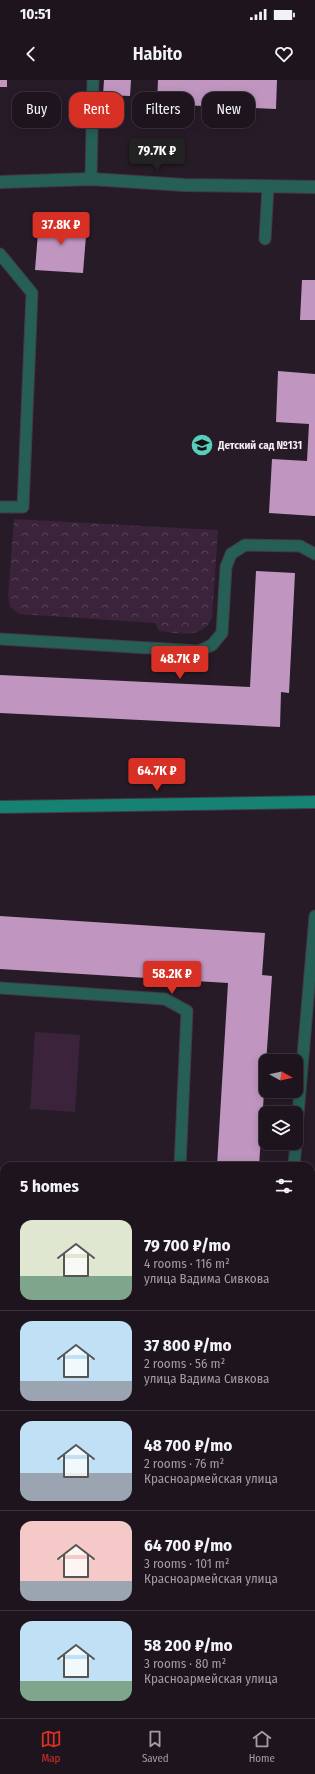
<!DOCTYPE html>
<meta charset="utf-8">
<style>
body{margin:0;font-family:"Fira Sans Condensed",sans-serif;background:#251d27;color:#f1f3f6;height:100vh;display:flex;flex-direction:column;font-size:15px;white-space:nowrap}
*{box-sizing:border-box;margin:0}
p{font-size:13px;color:#a09ea4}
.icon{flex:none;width:22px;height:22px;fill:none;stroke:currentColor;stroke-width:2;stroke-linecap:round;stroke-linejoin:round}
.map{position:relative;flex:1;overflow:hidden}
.drawer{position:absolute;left:0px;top:1082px;width:315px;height:556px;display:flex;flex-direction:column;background:#1d141e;border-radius:12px 12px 0 0;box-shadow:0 2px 10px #0003,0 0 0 1px #3b333c}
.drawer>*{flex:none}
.hud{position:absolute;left:12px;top:12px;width:291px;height:36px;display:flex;gap:8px}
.needle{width:26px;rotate:98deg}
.controls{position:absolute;left:259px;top:974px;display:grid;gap:8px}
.controls a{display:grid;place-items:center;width:44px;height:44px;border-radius:8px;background:#1d141e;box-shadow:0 2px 10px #0003,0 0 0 1px #3b333c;font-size:20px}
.price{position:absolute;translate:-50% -34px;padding:0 9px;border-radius:4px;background:#d93025;color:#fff;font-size:13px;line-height:26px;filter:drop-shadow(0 1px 2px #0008)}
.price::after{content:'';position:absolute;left:50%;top:24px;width:12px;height:9px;margin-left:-6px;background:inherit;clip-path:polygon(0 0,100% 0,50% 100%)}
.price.on{background:#222;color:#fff}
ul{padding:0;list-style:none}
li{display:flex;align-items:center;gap:12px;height:100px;padding:0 20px}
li+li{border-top:1px solid #3b333c}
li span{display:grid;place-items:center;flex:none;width:112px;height:80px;border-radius:12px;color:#555}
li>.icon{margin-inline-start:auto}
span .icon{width:48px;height:48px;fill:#fffc;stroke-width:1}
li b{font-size:17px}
h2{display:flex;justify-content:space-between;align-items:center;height:48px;padding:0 20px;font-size:17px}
.tag{padding:0 14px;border-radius:12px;background:#1d141e;box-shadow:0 2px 10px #0003,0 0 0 1px #3b333c;font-size:14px;line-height:36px}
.tag.on{background:#d93025;color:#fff}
.status{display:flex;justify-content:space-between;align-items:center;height:28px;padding:0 20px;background:#1d141e;direction:ltr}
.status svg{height:11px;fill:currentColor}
header{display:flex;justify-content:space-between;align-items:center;height:52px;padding:0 20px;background:#1d141e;font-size:18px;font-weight:600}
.tab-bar{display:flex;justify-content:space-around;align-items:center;height:56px;border-top:1px solid #3b333c;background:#1d141e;font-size:11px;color:#a09ea4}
.tab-bar a{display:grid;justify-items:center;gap:2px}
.tab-bar .on{color:#d93025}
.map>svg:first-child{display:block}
.green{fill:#3a233b}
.forest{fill:url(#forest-crowns)}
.building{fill:#c096c0}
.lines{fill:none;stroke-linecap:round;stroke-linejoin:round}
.lane-casing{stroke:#443845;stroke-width:13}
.street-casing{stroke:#443845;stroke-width:14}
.secondary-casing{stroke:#443845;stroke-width:14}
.lane{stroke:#255f56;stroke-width:11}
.street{stroke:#255f56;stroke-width:12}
.secondary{stroke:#158274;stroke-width:12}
.labels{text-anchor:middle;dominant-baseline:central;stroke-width:4;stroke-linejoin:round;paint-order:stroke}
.poi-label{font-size:11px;font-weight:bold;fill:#f4ebf4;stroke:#271b28;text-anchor:start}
</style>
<div class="status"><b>10:51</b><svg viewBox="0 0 49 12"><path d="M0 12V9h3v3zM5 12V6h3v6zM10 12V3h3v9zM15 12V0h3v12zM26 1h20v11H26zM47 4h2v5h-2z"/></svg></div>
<header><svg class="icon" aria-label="back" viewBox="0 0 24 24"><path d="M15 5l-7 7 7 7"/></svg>Habito<svg class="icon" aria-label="heart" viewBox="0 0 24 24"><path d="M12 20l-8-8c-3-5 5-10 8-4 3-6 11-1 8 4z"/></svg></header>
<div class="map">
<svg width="315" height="1638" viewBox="0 0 315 1638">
<defs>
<pattern id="forest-crowns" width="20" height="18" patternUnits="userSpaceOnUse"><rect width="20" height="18" fill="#3a233b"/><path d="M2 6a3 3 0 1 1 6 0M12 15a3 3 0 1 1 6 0" fill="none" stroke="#574358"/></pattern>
</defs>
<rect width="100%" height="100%" fill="#271b28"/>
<path class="green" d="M 35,952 L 80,955 L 75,1032 L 30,1029 Z"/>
<path class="forest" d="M 14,439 L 218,450 L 212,538 C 202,560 178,553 159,551 L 155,543 L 19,534 L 10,527 L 8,516 Z"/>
<path class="building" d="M 0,0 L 7,0 L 7,7 L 0,7 Z
M 104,0 L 131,0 L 130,16 L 103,15 Z
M 158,0 L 277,0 L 276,29 L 157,24 Z
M 39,140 L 87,143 L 83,193 L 35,190 Z
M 302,200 L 315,200 L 315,240 L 300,240 Z
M 278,291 L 315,294 L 315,436 L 269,433 L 272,379 L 307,381 L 309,344 L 276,342 Z
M 256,491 L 295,493 L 289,613 L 281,612 L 280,647 L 0,633 L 0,595 L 250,607 Z
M 0,836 L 265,853 L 262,895 L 272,896 L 259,1086 L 217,1086 L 228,903 L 0,889 Z
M 0,1326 L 4,1326 L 4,1374 L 0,1374 Z
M 84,1634 L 131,1634 L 131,1638 L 84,1638 Z"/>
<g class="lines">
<g class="lane-casing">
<path id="lane" d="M 91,99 L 93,0
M 265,159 L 268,107
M 0,174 L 32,213 L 23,427 L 0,427
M 0,559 L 199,571 L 212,565 L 222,553 L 226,487 L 231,474 L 245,465 L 300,466 L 315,474
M 0,908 L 165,919 L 187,931 L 180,1086
M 296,1058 L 315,836
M 294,1086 L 296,1063
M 0,1124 L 4,1124
M 311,1192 L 315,1193
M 0,1258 L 4,1258
M 0,1398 L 4,1397
M 311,1497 L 315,1497
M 0,1513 L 4,1513
M 59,1634 L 59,1638
M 171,1634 L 171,1638"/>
</g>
<g class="street-casing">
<path id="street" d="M 0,102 L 91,99 L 184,105 L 315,107"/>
</g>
<g class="secondary-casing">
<path id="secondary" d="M 0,727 L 315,722"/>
</g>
<use href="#lane" class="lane"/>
<use href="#street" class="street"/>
<use href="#secondary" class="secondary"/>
</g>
<defs>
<g id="school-disc" transform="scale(1.15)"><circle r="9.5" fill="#5acebc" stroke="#271b28"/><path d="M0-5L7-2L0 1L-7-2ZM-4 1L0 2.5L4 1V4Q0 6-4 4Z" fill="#111"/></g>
</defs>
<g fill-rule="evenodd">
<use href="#school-disc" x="202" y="365"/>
</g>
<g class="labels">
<g class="poi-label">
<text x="218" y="365">Детский сад №131</text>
</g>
</g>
</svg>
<div class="controls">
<a><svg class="needle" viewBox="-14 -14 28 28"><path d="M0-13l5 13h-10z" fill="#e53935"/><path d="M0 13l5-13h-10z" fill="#a09ea4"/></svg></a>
<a><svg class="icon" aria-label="layers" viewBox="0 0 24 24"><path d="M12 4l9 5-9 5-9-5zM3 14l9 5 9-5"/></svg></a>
</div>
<b class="price on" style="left:157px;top:92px">79.7K ₽</b>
<b class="price" style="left:61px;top:166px">37.8K ₽</b>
<b class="price" style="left:180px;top:600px">48.7K ₽</b>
<b class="price" style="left:157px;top:712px">64.7K ₽</b>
<b class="price" style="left:172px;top:915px">58.2K ₽</b>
<div class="hud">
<a class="tag">Buy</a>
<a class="tag on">Rent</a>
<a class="tag">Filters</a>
<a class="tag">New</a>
</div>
<section class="drawer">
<h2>5 homes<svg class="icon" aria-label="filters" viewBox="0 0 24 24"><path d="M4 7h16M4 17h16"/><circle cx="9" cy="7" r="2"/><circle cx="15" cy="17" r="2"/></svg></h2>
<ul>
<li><span style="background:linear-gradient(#dfe7d0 70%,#7fa58c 0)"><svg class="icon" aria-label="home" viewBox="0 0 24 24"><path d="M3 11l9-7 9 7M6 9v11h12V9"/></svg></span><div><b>79 700 ₽/mo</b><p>4 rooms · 116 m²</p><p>улица Вадима Сивкова</p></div></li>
<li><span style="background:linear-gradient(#bfe0f5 75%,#9aa5b1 0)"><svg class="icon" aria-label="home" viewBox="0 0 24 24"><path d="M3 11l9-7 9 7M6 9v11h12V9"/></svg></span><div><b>37 800 ₽/mo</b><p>2 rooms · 56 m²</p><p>улица Вадима Сивкова</p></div></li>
<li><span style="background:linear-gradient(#bfe0f5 65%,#9aa5b1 0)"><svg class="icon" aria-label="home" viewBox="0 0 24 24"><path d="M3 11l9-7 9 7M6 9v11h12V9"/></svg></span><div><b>48 700 ₽/mo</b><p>2 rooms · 76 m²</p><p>Красноармейская улица</p></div></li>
<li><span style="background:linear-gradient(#f6c9c9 75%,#9aa5b1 0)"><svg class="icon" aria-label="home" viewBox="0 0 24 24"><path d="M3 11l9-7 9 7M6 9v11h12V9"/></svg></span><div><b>64 700 ₽/mo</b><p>3 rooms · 101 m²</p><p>Красноармейская улица</p></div></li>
<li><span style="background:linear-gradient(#bfe0f5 75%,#7fa58c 0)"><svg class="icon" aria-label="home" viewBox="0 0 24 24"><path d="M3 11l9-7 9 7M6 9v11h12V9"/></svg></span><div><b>58 200 ₽/mo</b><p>3 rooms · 80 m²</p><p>Красноармейская улица</p></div></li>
</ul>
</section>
</div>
<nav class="tab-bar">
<a class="on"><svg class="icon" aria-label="map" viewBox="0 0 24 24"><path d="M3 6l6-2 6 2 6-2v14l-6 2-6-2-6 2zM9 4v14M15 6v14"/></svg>Map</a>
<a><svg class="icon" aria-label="saved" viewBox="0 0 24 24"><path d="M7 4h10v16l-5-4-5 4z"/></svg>Saved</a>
<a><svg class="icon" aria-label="home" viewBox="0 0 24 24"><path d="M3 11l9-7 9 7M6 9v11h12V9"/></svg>Home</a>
</nav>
